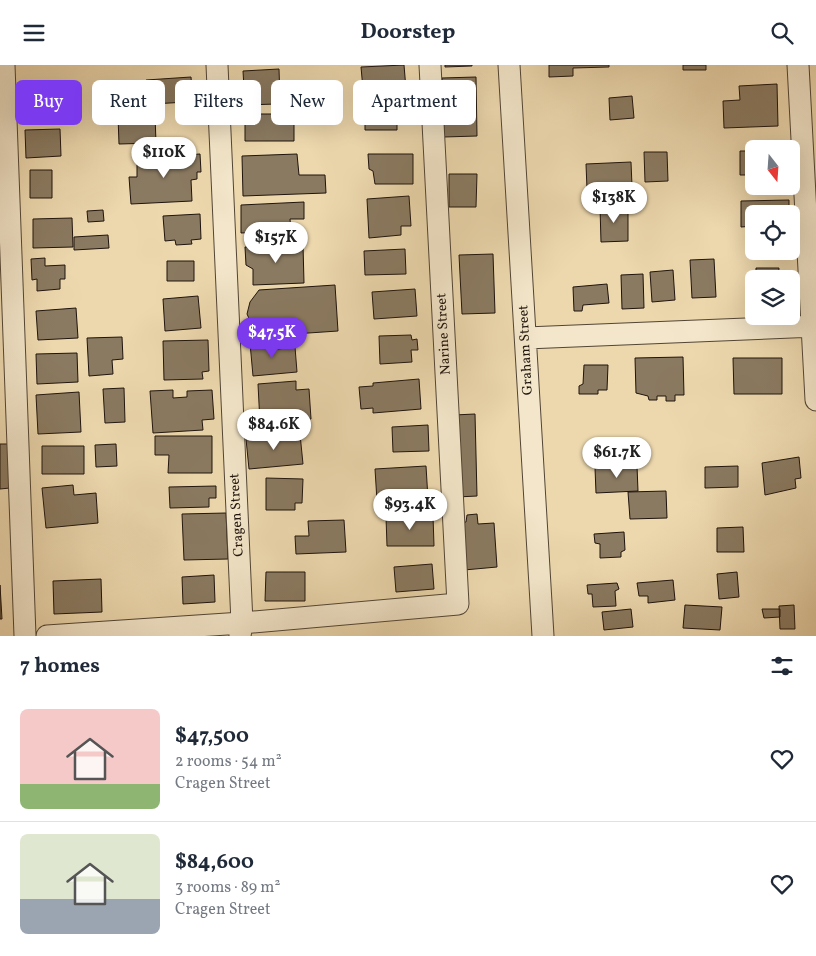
<!DOCTYPE html>
<meta charset="utf-8">
<style>
body{margin:0;font-family:Vollkorn,serif;background:#f6f6f7;color:#1f2937;height:100vh;display:flex;flex-direction:column;font-size:19px;white-space:nowrap}
*{box-sizing:border-box;margin:0}
p{font-size:16px;color:#747a83}
.icon{flex:none;width:28px;height:28px;fill:none;stroke:currentColor;stroke-width:2;stroke-linecap:round;stroke-linejoin:round}
.map{position:relative;height:571px;overflow:hidden}
.sheet{display:flex;flex-direction:column;background:#fff;flex:1}
.sheet>*{flex:none}
.top-card{position:absolute;left:15px;top:15px;width:500px;height:45px;display:flex;gap:10px}
.needle{width:32px;rotate:163deg}
.controls{position:absolute;left:745px;top:75px;display:grid;gap:10px}
.controls a{display:grid;place-items:center;width:55px;height:55px;border-radius:8px;background:#fff;box-shadow:0 5px 20px #0002;font-size:25px}
.price{position:absolute;translate:-50% -42px;padding:0 11px;border-radius:18px;background:#fff;color:#222;font-size:16px;line-height:32px;filter:drop-shadow(0 1px 2px #0008)}
.price::after{content:'';position:absolute;left:50%;top:30px;width:15px;height:11px;margin-left:-8px;background:inherit;clip-path:polygon(0 0,100% 0,50% 100%)}
.price.on{background:#7c3aed;color:#fff}
ul{padding:0;list-style:none}
li{display:flex;align-items:center;gap:15px;height:125px;padding:0 20px}
li+li{border-top:1px solid #e0e1e3}
li span{display:grid;place-items:center;flex:none;width:140px;height:100px;border-radius:8px;color:#555}
li>.icon{margin-inline-start:auto}
span .icon{width:60px;height:60px;fill:#fffc;stroke-width:1}
li b{font-size:21px}
h2{display:flex;justify-content:space-between;align-items:center;height:60px;padding:0 20px;font-size:21px}
.tag{padding:0 18px;border-radius:8px;background:#fff;box-shadow:0 5px 20px #0002;font-size:18px;line-height:45px}
.tag.on{background:#7c3aed;color:#fff}
header{display:flex;justify-content:space-between;align-items:center;height:65px;padding:0 20px;background:#fff;font-size:22px;font-weight:700}
.map>svg:first-child{display:block}
.building{fill:#8a7a61;stroke:#1f140d}
.lines{fill:none;stroke-linecap:round;stroke-linejoin:round}
.minor-casing{stroke:#524535;stroke-width:23}
.minor{stroke:#f3e6ca;stroke-width:21}
.labels{text-anchor:middle;dominant-baseline:central;stroke-width:4;stroke-linejoin:round;paint-order:stroke}
.street-label{font-size:14px;fill:#1f140d;stroke:#f3e6ca}
</style>
<header><svg class="icon" aria-label="menu" viewBox="0 0 24 24"><path d="M4 6h16M4 12h16M4 18h16"/></svg>Doorstep<svg class="icon" aria-label="search" viewBox="0 0 24 24"><circle cx="10" cy="10" r="6"/><path d="M15 15l6 6"/></svg></header>
<div class="map">
<svg width="816" height="571" viewBox="0 0 816 571">
<rect width="100%" height="100%" fill="#edd8ae"/>
<filter id="stains"><feTurbulence type="fractalNoise" baseFrequency=".004" numOctaves="4"/><feColorMatrix values="0 0 0 0 .2 0 0 0 0 .09 0 0 0 0 .02 0 0 0 .5 -.17"/></filter>
<radialGradient id="worn" r=".72"><stop offset=".6" stop-color="#630" stop-opacity="0"/><stop offset="1" stop-color="#630" stop-opacity=".3"/></radialGradient>
<path class="building" d="M 404,0 L 406,24 L 402,24 L 403,32 L 373,34 L 373,24 L 363,24 L 361,2 Z
M 445,0 L 472,0 L 472,1 L 445,2 Z
M 549,0 L 609,0 L 609,2 L 573,3 L 573,11 L 549,12 Z
M 683,0 L 706,0 L 706,5 L 683,5 Z
M 279,4 L 280,34 L 276,34 L 276,39 L 245,40 L 243,6 Z
M 191,12 L 192,25 L 187,25 L 187,37 L 152,39 L 152,26 L 147,26 L 146,15 Z
M 476,12 L 477,71 L 444,72 L 442,13 Z
M 65,19 L 67,43 L 57,44 L 57,52 L 30,54 L 27,22 Z
M 777,19 L 778,61 L 724,63 L 723,36 L 740,35 L 739,21 Z
M 632,31 L 634,53 L 610,55 L 609,33 Z
M 365,43 L 402,43 L 402,56 L 397,56 L 397,65 L 365,65 Z
M 245,49 L 284,49 L 284,56 L 294,56 L 294,76 L 245,76 Z
M 155,50 L 156,78 L 119,79 L 118,51 Z
M 60,64 L 61,91 L 26,93 L 25,65 Z
M 740,86 L 754,86 L 754,110 L 740,110 Z
M 644,87 L 667,87 L 668,116 L 645,117 Z
M 200,89 L 201,107 L 197,107 L 197,114 L 191,115 L 192,136 L 131,139 L 129,112 L 137,112 L 137,93 Z
M 297,89 L 299,110 L 325,110 L 326,128 L 243,131 L 242,91 Z
M 368,89 L 413,89 L 413,119 L 375,119 L 373,106 L 369,104 Z
M 631,97 L 632,121 L 587,124 L 586,99 Z
M 30,105 L 52,105 L 52,133 L 30,133 Z
M 449,109 L 477,109 L 476,142 L 449,142 Z
M 409,131 L 411,161 L 401,161 L 401,170 L 369,173 L 367,134 Z
M 789,135 L 789,149 L 754,149 L 754,161 L 741,162 L 741,136 Z
M 304,137 L 304,154 L 290,154 L 291,166 L 241,168 L 241,140 Z
M 628,141 L 628,176 L 601,177 L 600,142 Z
M 103,145 L 104,156 L 88,157 L 87,146 Z
M 200,149 L 201,174 L 191,175 L 192,179 L 176,180 L 175,175 L 165,176 L 163,151 Z
M 72,153 L 73,182 L 33,183 L 33,154 Z
M 108,170 L 109,183 L 74,185 L 74,172 Z
M 303,180 L 304,218 L 253,220 L 253,204 L 246,200 L 245,182 Z
M 405,184 L 406,209 L 365,210 L 364,186 Z
M 493,189 L 495,248 L 462,249 L 459,190 Z
M 45,193 L 45,201 L 65,200 L 65,214 L 60,214 L 60,224 L 37,226 L 37,214 L 32,215 L 31,194 Z
M 714,194 L 716,232 L 692,233 L 690,195 Z
M 167,196 L 194,196 L 194,216 L 167,216 Z
M 756,203 L 779,203 L 778,214 L 756,214 Z
M 673,205 L 675,235 L 652,237 L 650,207 Z
M 643,209 L 644,243 L 622,244 L 621,210 Z
M 607,219 L 609,238 L 583,240 L 582,246 L 574,246 L 573,222 Z
M 335,220 L 338,266 L 264,271 L 252,260 L 247,249 L 250,237 L 259,225 Z
M 415,224 L 417,251 L 374,254 L 372,227 Z
M 198,231 L 201,263 L 165,266 L 163,234 Z
M 76,243 L 78,273 L 38,275 L 36,246 Z
M 411,270 L 412,275 L 417,274 L 418,285 L 411,285 L 412,297 L 380,299 L 379,271 Z
M 122,272 L 123,294 L 112,295 L 113,309 L 89,311 L 87,273 Z
M 208,275 L 209,306 L 202,307 L 203,314 L 164,315 L 163,276 Z
M 277,275 L 278,284 L 295,282 L 297,307 L 253,311 L 250,278 Z
M 77,288 L 78,317 L 37,319 L 36,289 Z
M 683,292 L 684,330 L 675,330 L 675,336 L 666,336 L 666,331 L 657,331 L 657,335 L 649,335 L 648,331 L 636,328 L 635,293 Z
M 733,293 L 782,293 L 782,329 L 734,329 Z
M 584,300 L 608,300 L 607,325 L 598,325 L 598,329 L 579,329 L 579,321 L 583,319 Z
M 419,314 L 421,344 L 373,348 L 373,343 L 361,344 L 359,322 L 373,321 L 373,318 Z
M 296,316 L 296,325 L 309,324 L 311,354 L 260,358 L 258,319 Z
M 124,323 L 125,357 L 105,358 L 103,324 Z
M 173,325 L 173,333 L 187,332 L 187,326 L 212,325 L 214,354 L 202,355 L 203,365 L 153,368 L 150,326 Z
M 79,327 L 81,367 L 38,369 L 36,330 Z
M 475,349 L 477,431 L 457,432 L 454,350 Z
M 428,360 L 429,386 L 393,387 L 392,362 Z
M 300,369 L 303,399 L 249,404 L 246,374 Z
M 155,371 L 212,371 L 212,408 L 168,408 L 169,390 L 155,390 Z
M 0,379 L 8,379 L 10,423 L 0,424 Z
M 116,379 L 117,401 L 96,402 L 95,380 Z
M 42,381 L 84,381 L 84,409 L 42,409 Z
M 799,392 L 801,413 L 795,414 L 796,423 L 765,430 L 762,398 Z
M 426,401 L 428,434 L 377,436 L 375,404 Z
M 637,401 L 638,426 L 596,428 L 595,403 Z
M 738,401 L 738,422 L 705,423 L 705,402 Z
M 266,413 L 303,414 L 302,438 L 295,438 L 295,445 L 266,445 Z
M 73,420 L 74,430 L 96,428 L 98,458 L 46,463 L 42,423 Z
M 216,421 L 216,433 L 209,433 L 209,442 L 170,443 L 169,422 Z
M 666,426 L 667,453 L 630,454 L 628,427 Z
M 226,448 L 228,494 L 184,495 L 182,449 Z
M 477,449 L 478,459 L 494,458 L 497,502 L 464,505 L 460,458 L 466,457 L 467,450 Z
M 433,451 L 434,481 L 387,481 L 386,452 Z
M 344,455 L 346,487 L 296,489 L 295,471 L 309,471 L 308,456 Z
M 743,462 L 744,487 L 717,487 L 717,463 Z
M 624,467 L 625,485 L 621,487 L 621,492 L 600,493 L 600,479 L 595,478 L 594,469 Z
M 432,499 L 434,524 L 396,527 L 394,502 Z
M 266,507 L 305,507 L 305,536 L 265,536 Z
M 737,507 L 739,532 L 719,534 L 717,509 Z
M 214,510 L 215,537 L 183,539 L 182,512 Z
M 101,514 L 102,547 L 54,549 L 53,516 Z
M 673,515 L 675,535 L 648,538 L 648,531 L 639,531 L 637,518 Z
M 617,518 L 619,524 L 615,526 L 616,541 L 593,542 L 592,529 L 588,529 L 587,520 Z
M 0,520 L 2,554 L 0,554 Z
M 685,540 L 722,542 L 720,565 L 683,563 Z
M 794,540 L 795,564 L 780,564 L 779,541 Z
M 631,544 L 633,562 L 604,565 L 602,547 Z
M 762,544 L 780,544 L 780,552 L 764,553 Z"/>
<g class="lines">
<g class="minor-casing">
<path id="minor" d="M 4,0 L 25,571
M 217,0 L 242,558 L 240,571
M 509,0 L 543,571
M 798,0 L 816,335
M 526,273 L 816,261
M 47,571 L 242,558 L 458,539 L 430,0"/>
</g>
<use href="#minor" class="minor"/>
</g>
<g class="labels">
<g class="street-label">
<text transform="translate(444 269) rotate(-93)">Narine Street</text>
<text transform="translate(526 285) rotate(-93)">Graham Street</text>
<text transform="translate(237 450) rotate(-93)">Cragen Street</text>
</g>
</g>
<rect width="100%" height="100%" filter="url(#stains)"/>
<rect width="100%" height="100%" fill="url(#worn)"/>
</svg>
<div class="controls">
<a><svg class="needle" viewBox="-14 -14 28 28"><path d="M0-13l5 13h-10z" fill="#e53935"/><path d="M0 13l5-13h-10z" fill="#747a83"/></svg></a>
<a><svg class="icon" aria-label="locate" viewBox="0 0 24 24"><circle cx="12" cy="12" r="6"/><path d="M12 2v4M12 18v4M2 12h4M18 12h4"/></svg></a>
<a><svg class="icon" aria-label="layers" viewBox="0 0 24 24"><path d="M12 4l9 5-9 5-9-5zM3 14l9 5 9-5"/></svg></a>
</div>
<b class="price" style="left:164px;top:114px">$110K</b>
<b class="price" style="left:614px;top:159px">$138K</b>
<b class="price" style="left:276px;top:199px">$157K</b>
<b class="price on" style="left:272px;top:294px">$47.5K</b>
<b class="price" style="left:274px;top:386px">$84.6K</b>
<b class="price" style="left:617px;top:414px">$61.7K</b>
<b class="price" style="left:410px;top:466px">$93.4K</b>
<div class="top-card">
<a class="tag on">Buy</a>
<a class="tag">Rent</a>
<a class="tag">Filters</a>
<a class="tag">New</a>
<a class="tag">Apartment</a>
</div>
</div>
<section class="sheet">
<h2>7 homes<svg class="icon" aria-label="filters" viewBox="0 0 24 24"><path d="M4 7h16M4 17h16"/><circle cx="9" cy="7" r="2"/><circle cx="15" cy="17" r="2"/></svg></h2>
<ul>
<li><span style="background:linear-gradient(#f6c9c9 75%,#8fb573 0)"><svg class="icon" aria-label="home" viewBox="0 0 24 24"><path d="M3 11l9-7 9 7M6 9v11h12V9"/></svg></span><div><b>$47,500</b><p>2 rooms · 54 m²</p><p>Cragen Street</p></div><svg class="icon" aria-label="heart" viewBox="0 0 24 24"><path d="M12 20l-8-8c-3-5 5-10 8-4 3-6 11-1 8 4z"/></svg></li>
<li><span style="background:linear-gradient(#dfe7d0 65%,#9aa5b1 0)"><svg class="icon" aria-label="home" viewBox="0 0 24 24"><path d="M3 11l9-7 9 7M6 9v11h12V9"/></svg></span><div><b>$84,600</b><p>3 rooms · 89 m²</p><p>Cragen Street</p></div><svg class="icon" aria-label="heart" viewBox="0 0 24 24"><path d="M12 20l-8-8c-3-5 5-10 8-4 3-6 11-1 8 4z"/></svg></li>
</ul>
</section>
